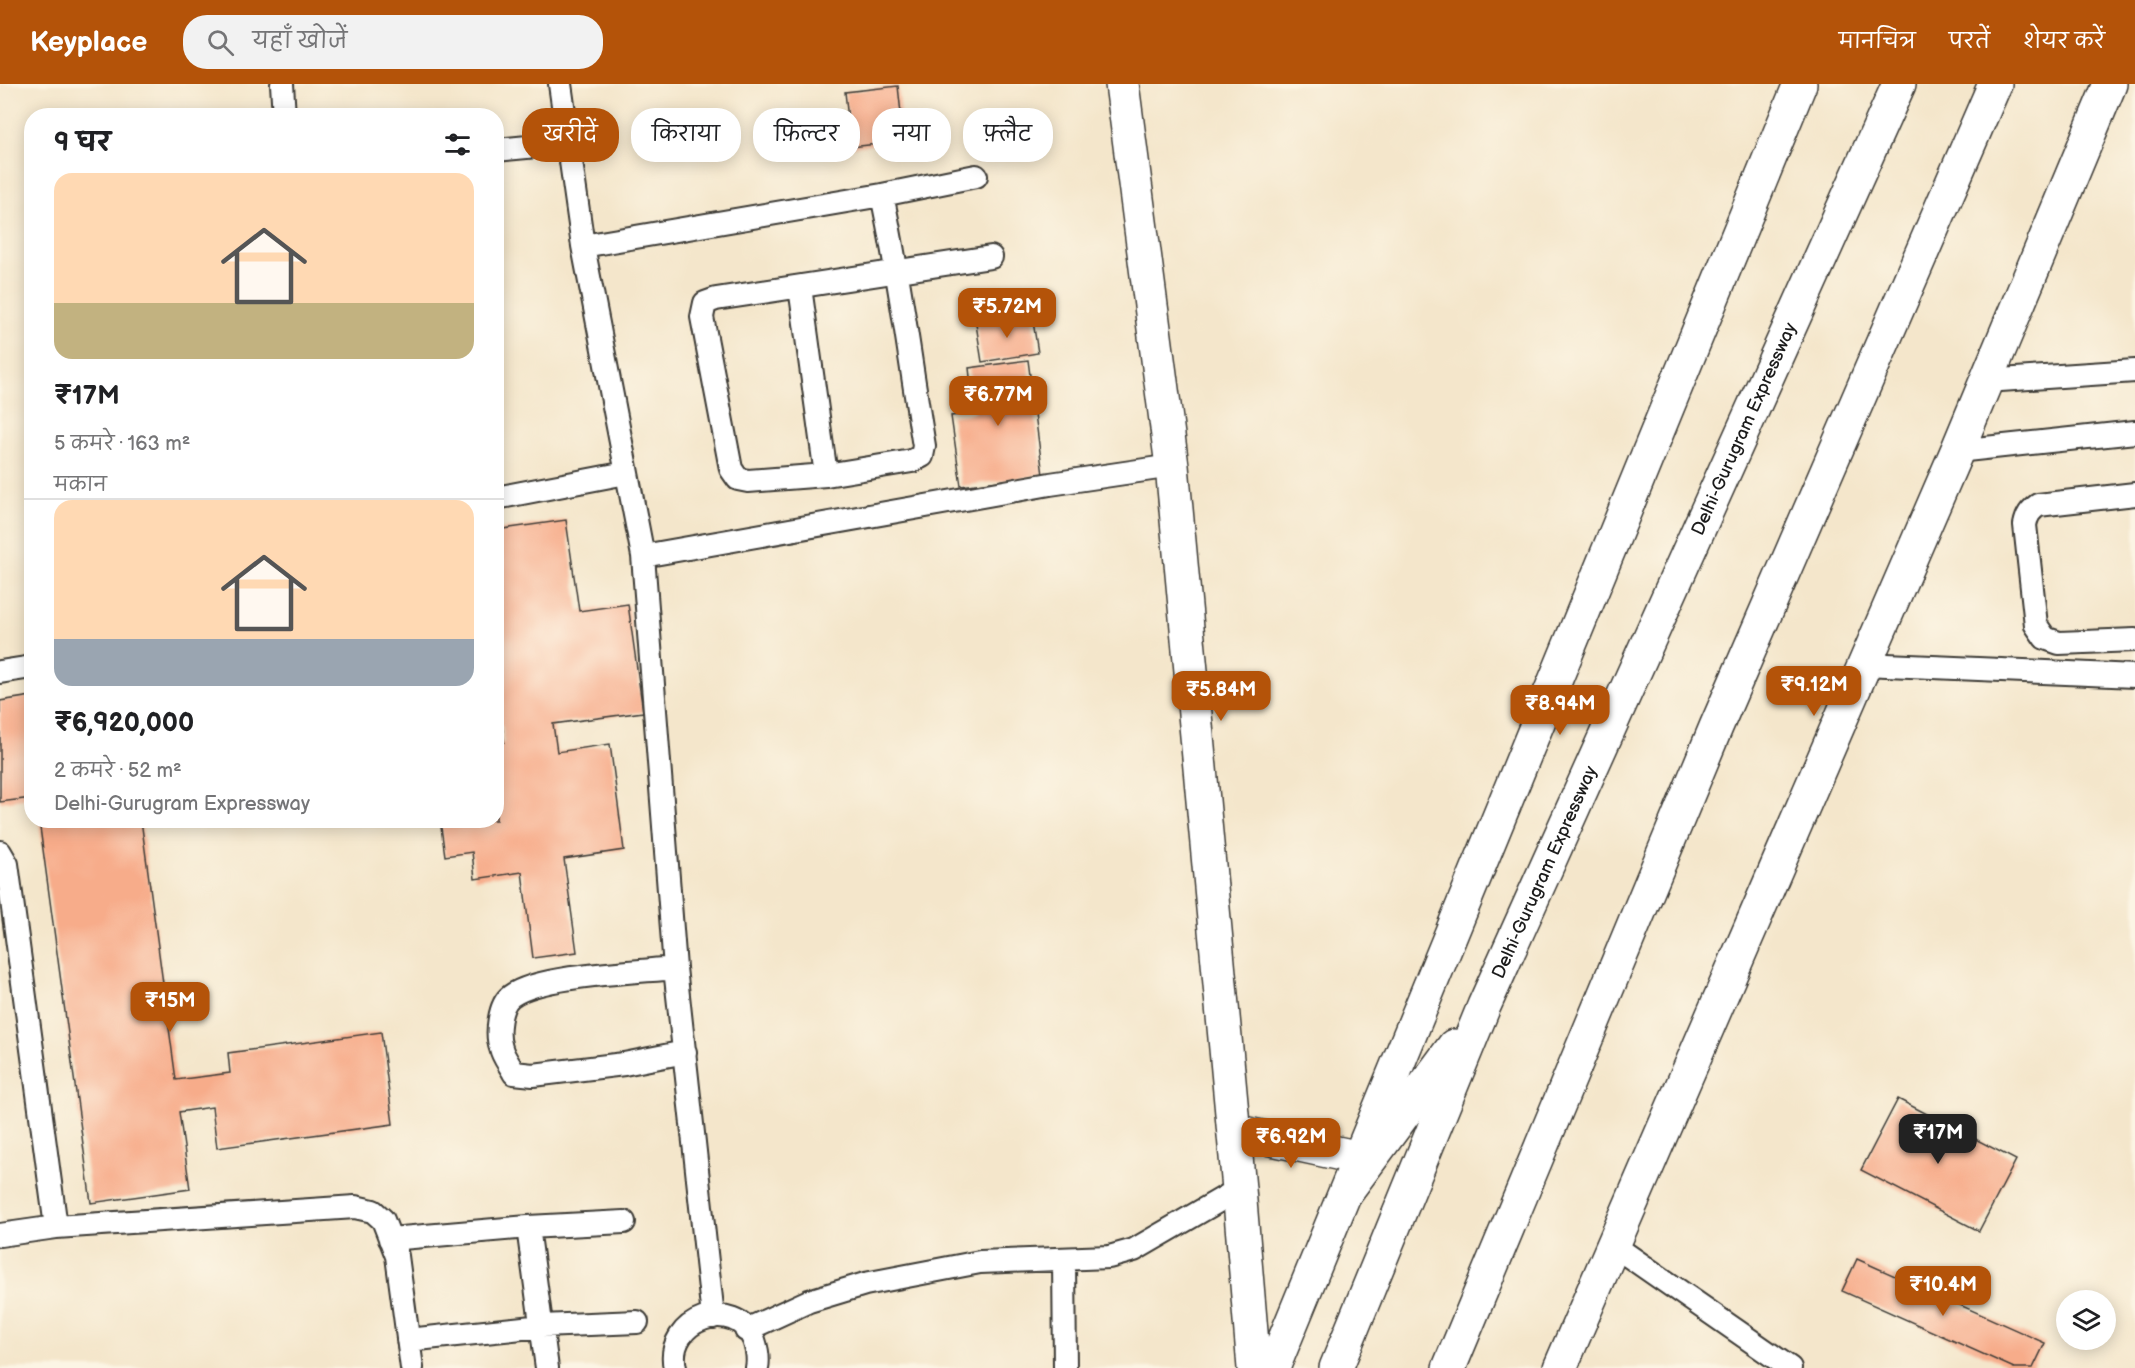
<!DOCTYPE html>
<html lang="hi">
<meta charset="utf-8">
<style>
body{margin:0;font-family:"Balsamiq Sans","Playpen Sans Deva",sans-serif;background:#f2f2f2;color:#202124;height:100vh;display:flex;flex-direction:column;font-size:22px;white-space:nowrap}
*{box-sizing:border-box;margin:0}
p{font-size:20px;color:#757577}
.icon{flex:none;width:33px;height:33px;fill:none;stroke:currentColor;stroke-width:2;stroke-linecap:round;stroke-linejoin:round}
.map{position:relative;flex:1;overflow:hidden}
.sheet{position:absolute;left:24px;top:24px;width:480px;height:720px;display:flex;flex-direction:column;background:#fff;border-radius:24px;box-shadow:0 3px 15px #0003}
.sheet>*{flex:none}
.banner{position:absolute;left:522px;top:24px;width:570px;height:54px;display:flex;gap:12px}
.tools{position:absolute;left:2056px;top:1206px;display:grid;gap:12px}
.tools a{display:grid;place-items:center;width:60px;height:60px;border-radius:50%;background:#fff;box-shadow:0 3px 15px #0003;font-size:30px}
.price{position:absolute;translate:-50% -51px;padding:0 14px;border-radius:12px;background:#b45309;color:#fff;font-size:20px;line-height:39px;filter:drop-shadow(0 2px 3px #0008)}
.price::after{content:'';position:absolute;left:50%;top:36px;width:18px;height:14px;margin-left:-9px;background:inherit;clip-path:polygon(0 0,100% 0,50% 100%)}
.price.on{background:#222;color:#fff}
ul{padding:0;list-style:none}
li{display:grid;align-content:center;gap:12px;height:318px;padding:0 30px}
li+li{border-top:2px solid #e0e0e0}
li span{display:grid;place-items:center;height:186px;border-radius:18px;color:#555}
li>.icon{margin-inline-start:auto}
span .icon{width:108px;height:108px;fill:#fffc;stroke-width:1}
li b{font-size:26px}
h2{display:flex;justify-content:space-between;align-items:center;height:72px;padding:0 30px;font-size:26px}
.pill{padding:0 21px;border-radius:24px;background:#fff;box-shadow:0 3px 15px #0003;font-size:21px;line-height:54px}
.pill.on{background:#b45309;color:#fff}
header{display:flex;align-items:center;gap:36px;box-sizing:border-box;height:84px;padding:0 30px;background:#b45309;color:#fff}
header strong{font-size:28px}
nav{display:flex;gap:33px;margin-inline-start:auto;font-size:21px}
.search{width:420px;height:54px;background:#f2f2f2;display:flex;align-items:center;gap:15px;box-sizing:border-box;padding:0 21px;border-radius:24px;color:#757577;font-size:22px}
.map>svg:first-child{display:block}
.building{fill:#f7ac8a}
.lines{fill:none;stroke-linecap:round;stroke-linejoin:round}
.service-casing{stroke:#3c3a36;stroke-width:26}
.tertiary-casing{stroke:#3c3a36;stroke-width:36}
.secondary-casing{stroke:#3c3a36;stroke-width:36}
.motorway-casing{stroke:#3c3a36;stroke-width:36}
.service{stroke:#fff;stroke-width:22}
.tertiary{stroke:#fff;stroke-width:33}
.secondary{stroke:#fff;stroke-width:33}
.motorway{stroke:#fff;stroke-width:33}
.labels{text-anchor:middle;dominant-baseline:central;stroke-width:5;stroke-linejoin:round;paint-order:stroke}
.street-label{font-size:18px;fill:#1c1c1c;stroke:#fcf5e5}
</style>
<header>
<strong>Keyplace</strong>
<div class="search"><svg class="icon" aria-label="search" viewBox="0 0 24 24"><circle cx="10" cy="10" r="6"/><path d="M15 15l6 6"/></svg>यहाँ खोजें</div>
<nav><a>मानचित्र</a><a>परतें</a><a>शेयर करें</a></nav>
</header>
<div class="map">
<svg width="2135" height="1284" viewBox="0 0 2135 1284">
<rect width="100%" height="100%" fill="#fcf5e5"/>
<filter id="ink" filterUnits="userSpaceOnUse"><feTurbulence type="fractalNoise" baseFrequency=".0167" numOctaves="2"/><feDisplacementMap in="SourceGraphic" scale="12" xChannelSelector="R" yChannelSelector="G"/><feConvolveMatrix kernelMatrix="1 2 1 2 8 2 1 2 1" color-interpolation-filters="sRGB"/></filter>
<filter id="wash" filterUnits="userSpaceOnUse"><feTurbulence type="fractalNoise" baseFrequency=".008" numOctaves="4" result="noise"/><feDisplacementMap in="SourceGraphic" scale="24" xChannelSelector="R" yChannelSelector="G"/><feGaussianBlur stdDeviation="1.35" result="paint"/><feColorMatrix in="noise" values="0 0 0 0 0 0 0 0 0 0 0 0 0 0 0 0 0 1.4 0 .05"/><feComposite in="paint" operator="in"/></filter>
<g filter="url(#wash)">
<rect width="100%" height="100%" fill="#f4e6cb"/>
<g id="blocks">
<path class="building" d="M 898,2 L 904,57 L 851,63 L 845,8 Z
M 1032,231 L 1038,269 L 982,278 L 976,240 Z
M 1028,276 L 1043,391 L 961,402 L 951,332 L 974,329 L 969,284 Z
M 566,436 L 579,527 L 628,520 L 643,628 L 553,640 L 557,668 L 610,660 L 624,766 L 564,775 L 577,868 L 533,874 L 522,788 L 475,795 L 472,768 L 445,772 L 440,736 L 496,736 L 496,660 L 504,658 L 502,641 L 496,641 L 496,446 Z
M 32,612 L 32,714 L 0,718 L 0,617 Z
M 39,736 L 141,736 L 176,996 L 230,989 L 228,969 L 381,948 L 393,1040 L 217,1064 L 212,1023 L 179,1028 L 190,1105 L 91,1119 Z
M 1898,1015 L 2016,1076 L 1979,1147 L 1861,1086 Z
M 1857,1175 L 2045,1259 L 2033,1284 L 2014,1284 L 1842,1207 Z"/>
</g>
</g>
<g filter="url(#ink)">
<use href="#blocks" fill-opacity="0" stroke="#3c3a36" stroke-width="1.5"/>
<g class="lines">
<g class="service-casing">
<path id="service" d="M 282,0 L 284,32
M 560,0 L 583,162 L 643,472 L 675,884 L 713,1233
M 496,66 L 569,59
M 882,111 L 976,92
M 583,162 L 882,111 C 900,194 910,278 924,362 L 922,372 L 912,377 L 826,391 L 748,397 L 738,395 L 731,385 L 702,233 L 705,219 L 716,215 L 991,173
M 800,203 L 826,391
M 1986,297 L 2135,287
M 1957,367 L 2135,348
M 2135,410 L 2038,421 C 2030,427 2027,431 2025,441 L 2036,541 L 2045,554 L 2059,559 L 2135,556
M 496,414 L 626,389
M 643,472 L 1050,400 L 1172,382
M 1864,580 L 2135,592
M 0,588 L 32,583
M 0,768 L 7,780 L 56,1143
M 675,884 C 637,888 539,891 511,912 C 499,921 496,950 501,964 C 503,973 510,981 514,989 L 533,991 L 624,980 L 685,968
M 528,1143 L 624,1138
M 0,1151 L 56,1143 L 355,1123 L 373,1127 L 383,1136 L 397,1172 L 412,1284
M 390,1155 L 528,1143 L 547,1284
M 1613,1161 L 1790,1284
M 1064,1175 L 1065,1284
M 746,1246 L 809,1217 L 865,1200 L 980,1178 L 1109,1173 L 1134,1166 L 1239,1105
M 408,1256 L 542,1242 L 637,1238
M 675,1284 C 664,1235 735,1211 754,1256 C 757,1265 759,1274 757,1284"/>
</g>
<g class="tertiary-casing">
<path id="tertiary" d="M 1122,0 L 1172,382 L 1239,1105 L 1254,1284"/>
</g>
<g class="secondary-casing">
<path id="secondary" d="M 1234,1047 L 1360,1074
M 1273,1284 L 1800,0
M 1560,1284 L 1957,367 L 2110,0"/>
</g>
<g class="motorway-casing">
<g id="motorway">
<path d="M 1346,1108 L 1454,962"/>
<path id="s1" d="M 1336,1284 L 1484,922 L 1899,0"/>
<path d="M 1449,1284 L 1716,643 L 1995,0"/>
</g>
</g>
<use href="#service" class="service"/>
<use href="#tertiary" class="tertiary"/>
<use href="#secondary" class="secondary"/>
<use href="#motorway" class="motorway"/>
</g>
</g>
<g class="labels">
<g class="street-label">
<text stroke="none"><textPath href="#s1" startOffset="1024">Delhi-Gurugram Expressway</textPath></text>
<text stroke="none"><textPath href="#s1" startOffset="538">Delhi-Gurugram Expressway</textPath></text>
</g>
</g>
</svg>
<div class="tools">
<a><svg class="icon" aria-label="layers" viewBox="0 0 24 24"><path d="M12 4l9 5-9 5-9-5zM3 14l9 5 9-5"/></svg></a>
</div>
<b class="price" style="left:1007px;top:255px">₹5.72M</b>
<b class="price" style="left:998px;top:343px">₹6.77M</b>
<b class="price" style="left:1814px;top:633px">₹9.12M</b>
<b class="price" style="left:1221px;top:638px">₹5.84M</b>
<b class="price" style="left:1560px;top:652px">₹8.94M</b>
<b class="price" style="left:170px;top:949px">₹15M</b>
<b class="price on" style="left:1938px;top:1081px">₹17M</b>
<b class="price" style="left:1291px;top:1085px">₹6.92M</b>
<b class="price" style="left:1943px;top:1233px">₹10.4M</b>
<div class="banner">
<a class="pill on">खरीदें</a>
<a class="pill">किराया</a>
<a class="pill">फ़िल्टर</a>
<a class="pill">नया</a>
<a class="pill">फ़्लैट</a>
</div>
<section class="sheet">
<h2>9 घर<svg class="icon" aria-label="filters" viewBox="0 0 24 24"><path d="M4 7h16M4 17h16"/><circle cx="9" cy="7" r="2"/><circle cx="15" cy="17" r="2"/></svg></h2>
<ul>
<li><span style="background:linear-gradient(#ffd9b3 70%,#c2b280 0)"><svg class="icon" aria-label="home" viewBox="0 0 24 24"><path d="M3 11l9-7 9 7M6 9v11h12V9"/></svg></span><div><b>₹17M</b><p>5 कमरे · 163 m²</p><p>मकान</p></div></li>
<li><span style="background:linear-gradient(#ffd9b3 75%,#9aa5b1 0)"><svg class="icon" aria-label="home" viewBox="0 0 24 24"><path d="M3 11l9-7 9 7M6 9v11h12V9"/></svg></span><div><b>₹6,920,000</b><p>2 कमरे · 52 m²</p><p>Delhi-Gurugram Expressway</p></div></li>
</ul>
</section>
</div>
